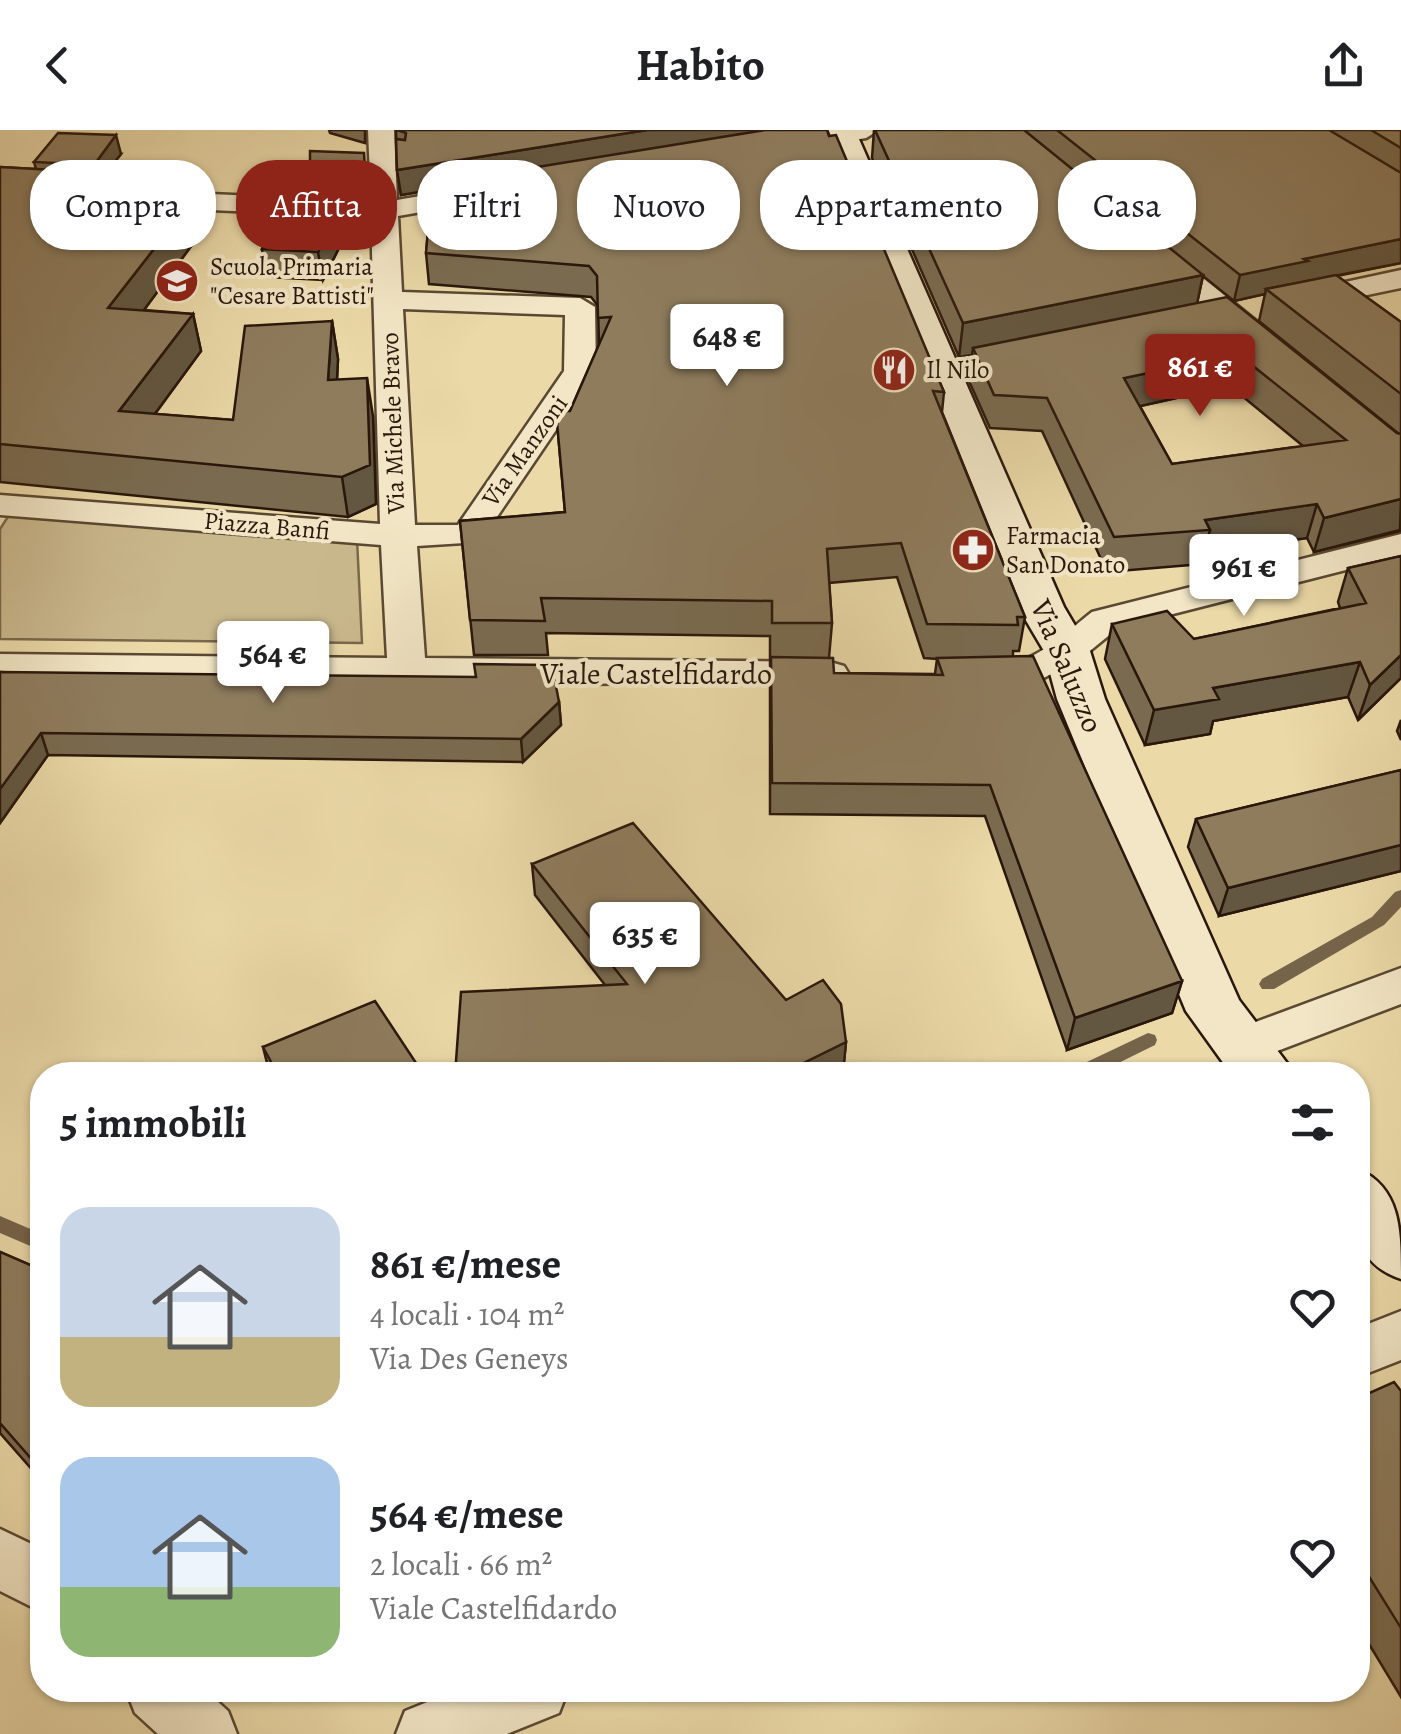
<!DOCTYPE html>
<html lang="it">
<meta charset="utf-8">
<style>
body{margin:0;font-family:Alegreya,serif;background:#f6f6f6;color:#202124;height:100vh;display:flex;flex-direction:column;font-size:38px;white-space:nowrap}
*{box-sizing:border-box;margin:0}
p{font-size:32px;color:#757577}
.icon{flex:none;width:55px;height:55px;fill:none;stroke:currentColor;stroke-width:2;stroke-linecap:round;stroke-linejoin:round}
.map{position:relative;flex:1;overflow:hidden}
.side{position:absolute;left:30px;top:932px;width:1340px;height:640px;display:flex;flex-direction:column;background:#fff;border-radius:40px;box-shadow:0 2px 8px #0004}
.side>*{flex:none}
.banner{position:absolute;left:30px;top:30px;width:1342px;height:90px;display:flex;gap:20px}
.price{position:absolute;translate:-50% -85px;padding:0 22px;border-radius:10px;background:#fff;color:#222;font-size:32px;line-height:65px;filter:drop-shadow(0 2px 5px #0008)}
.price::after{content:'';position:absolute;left:50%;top:60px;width:30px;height:22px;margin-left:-15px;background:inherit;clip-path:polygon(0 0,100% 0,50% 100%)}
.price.active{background:#8f2418;color:#fff}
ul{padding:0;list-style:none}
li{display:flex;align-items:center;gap:30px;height:250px;padding:0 30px}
li span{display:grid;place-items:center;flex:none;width:280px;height:200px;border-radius:30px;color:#555}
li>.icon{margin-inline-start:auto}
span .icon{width:120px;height:120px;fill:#fffc;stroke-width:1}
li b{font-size:42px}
h2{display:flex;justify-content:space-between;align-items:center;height:120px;padding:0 30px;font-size:42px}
.chip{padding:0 35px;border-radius:40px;background:#fff;box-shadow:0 2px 8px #0004;font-size:35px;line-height:90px}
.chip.active{background:#8f2418;color:#fff}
header{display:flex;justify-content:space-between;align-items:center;height:130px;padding:0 30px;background:#fff;font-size:45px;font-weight:600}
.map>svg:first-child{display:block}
.green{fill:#cab88d;stroke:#7a684c;stroke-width:2.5}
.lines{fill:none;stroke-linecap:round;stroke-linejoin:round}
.stream{fill:#76644a;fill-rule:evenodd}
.minor-casing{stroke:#5a4833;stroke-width:5}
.secondary-casing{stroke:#2a170c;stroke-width:5}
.minor{fill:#f2e6c6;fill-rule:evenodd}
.secondary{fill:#f2e6c6;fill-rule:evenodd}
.wall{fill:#7a6b50;stroke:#2a170c;stroke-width:2.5;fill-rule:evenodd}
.shaded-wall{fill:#635741;stroke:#2a170c;stroke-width:2.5}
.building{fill:#8e7c5d;stroke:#2a170c;stroke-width:2.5;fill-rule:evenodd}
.labels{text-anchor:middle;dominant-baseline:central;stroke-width:8;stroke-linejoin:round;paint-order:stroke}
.far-poi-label{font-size:25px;fill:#2a170c;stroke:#f2e6c6;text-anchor:start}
.far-street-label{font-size:25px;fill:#2a170c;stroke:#f2e6c6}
.street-label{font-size:30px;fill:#2a170c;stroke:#f2e6c6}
</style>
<header><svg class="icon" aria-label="back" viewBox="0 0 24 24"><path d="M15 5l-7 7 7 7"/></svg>Habito<svg class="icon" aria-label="share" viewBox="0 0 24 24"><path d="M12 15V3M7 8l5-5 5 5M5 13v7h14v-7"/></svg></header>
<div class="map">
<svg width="1401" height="1604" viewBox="0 0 1401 1604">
<rect width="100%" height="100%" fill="#ebd9a8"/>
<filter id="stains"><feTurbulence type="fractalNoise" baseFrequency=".002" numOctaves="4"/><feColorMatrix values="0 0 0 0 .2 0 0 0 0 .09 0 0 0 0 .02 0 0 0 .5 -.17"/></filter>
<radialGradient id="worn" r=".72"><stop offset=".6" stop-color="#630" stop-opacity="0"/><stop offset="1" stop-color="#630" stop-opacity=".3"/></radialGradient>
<path class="green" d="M 11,382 L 357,409 L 362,513 L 0,509 L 0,399 Z"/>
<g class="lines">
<path class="stream" d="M 1401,760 L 1401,777 L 1384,795 L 1274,859 L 1262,859 L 1259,854 L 1262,849 L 1372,787 L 1395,762 Z
M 1148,903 L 1155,905 L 1157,910 L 1155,915 L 1094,945 L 1068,945 L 1070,940 Z
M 0,1086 L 42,1104 L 42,1121 L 0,1103 Z"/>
<g class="minor-casing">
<path id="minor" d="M 368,0 L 394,0 L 397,70 L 491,54 L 504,62 L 491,70 L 398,86 L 402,162 L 580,168 L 595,177 L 596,241 L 480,412 L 417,416 L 425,528 L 830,532 L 844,536 L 849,544 L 844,552 L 404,555 L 0,548 L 0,524 L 387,528 L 381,415 L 0,385 L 0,365 L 380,394 L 371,87 L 142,77 L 129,69 L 142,61 L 371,71 ZM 403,179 L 565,185 L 564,241 L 458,395 L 415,395 Z
M 822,0 L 879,0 L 866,8 L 796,20 L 783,12 L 787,7 Z
M 1151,112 L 1161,114 L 1271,203 L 1275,209 L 1271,215 L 1249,215 L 1141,126 L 1137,120 L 1141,114 Z
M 1401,140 L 1401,158 L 1295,180 L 1280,171 L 1285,165 Z
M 1032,216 L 1047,225 L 1043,232 L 941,253 L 925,244 L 930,237 Z
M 1401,404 L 1401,426 L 1118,498 L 1080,529 L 1034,553 L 965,553 L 960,545 L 965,537 C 981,533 997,536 1012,533 C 1042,527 1069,500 1092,482 Z
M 1401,838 L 1401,874 L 1243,934 L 1226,929 L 1219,916 L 1226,903 Z
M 1401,1181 L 1401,1230 L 1358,1247 L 1358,1198 Z
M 0,1399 L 42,1419 L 42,1482 L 0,1461 Z
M 126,1560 L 205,1560 L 228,1581 L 237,1604 L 158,1604 L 135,1583 Z
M 457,1560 L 568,1560 L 559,1583 L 507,1604 L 396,1604 L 405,1581 Z"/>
</g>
<g class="secondary-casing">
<path id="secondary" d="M 825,0 L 855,0 L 1064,477 L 1090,521 L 1105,569 L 1239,870 L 1296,945 L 1232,945 L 1186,881 L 1057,569 L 1044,521 L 1018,477 Z
M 1358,1039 C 1401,1058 1401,1100 1401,1149 C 1348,1131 1355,1087 1358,1039 Z"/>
</g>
<use href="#minor" class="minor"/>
<use href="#secondary" class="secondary"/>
</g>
<path class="wall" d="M 329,0 L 365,0 L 365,13 L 330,3 Z
M 396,0 L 827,0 L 944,262 L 942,282 L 1025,487 L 1019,521 L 1013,521 L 1013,527 L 1182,851 L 1172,883 L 1067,920 L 985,686 L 770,684 L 770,506 L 546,503 L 548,525 L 474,525 L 460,391 L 565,382 L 556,281 L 570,281 L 599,215 L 598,176 L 591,167 L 429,154 L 426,123 L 432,59 L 401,65 L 397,40 ZM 897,447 L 924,528 L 937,529 L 935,544 L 834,543 L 829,528 L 832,493 L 829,453 Z
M 874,0 L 1401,0 L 1401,133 L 1337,146 L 1401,192 L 1401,401 L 1314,422 L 1307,408 L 1204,423 L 1202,434 L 1107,442 L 1042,301 L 990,298 L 969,251 L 972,225 L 959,227 L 872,28 ZM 1203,146 L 1234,171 L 1265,164 L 1259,191 L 1399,304 L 1197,173 ZM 1230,256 L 1303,316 L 1172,334 L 1140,276 Z
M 121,24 L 98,53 L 75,52 L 76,54 L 206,96 L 144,180 L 193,184 L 201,221 L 155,284 L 233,290 L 332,191 L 338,229 L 337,250 L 373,286 L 376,374 L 348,387 L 0,352 L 0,37 L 36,39 L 34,32 Z
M 366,33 L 367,67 L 324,65 L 340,116 L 323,150 L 267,147 L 262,119 L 264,114 L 261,99 L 301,60 L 300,54 Z
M 1401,426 L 1401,548 L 1358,590 L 1348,567 L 1213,591 L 1210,604 L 1145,615 L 1105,529 L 1112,494 L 1194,509 L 1340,478 L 1338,472 L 1348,438 Z
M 0,542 L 559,572 L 561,595 L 523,632 L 48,625 L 0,693 Z
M 1401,590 L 1401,610 L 1397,601 Z
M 1401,640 L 1401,741 L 1219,786 L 1188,717 L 1196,689 Z
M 532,734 L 786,870 L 846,912 L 843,943 L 605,855 L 535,765 Z
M 263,917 L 424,945 L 270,945 Z
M 0,1122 L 42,1140 L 42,1351 L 0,1303 Z
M 1401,1261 L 1401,1567 L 1358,1496 L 1358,1268 Z"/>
<path class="shaded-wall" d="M 647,0 L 797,0 L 401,65 L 397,40 Z
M 116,5 L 121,24 L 98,53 L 94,35 Z
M 72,41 L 81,76 L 63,53 Z
M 199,61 L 206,96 L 118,215 L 108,178 Z
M 336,88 L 340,116 L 323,150 L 318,122 Z
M 1401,109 L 1401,133 L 1266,159 L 1265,164 L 1234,171 L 1240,145 L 1304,129 Z
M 1203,145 L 1196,179 L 973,218 L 972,225 L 959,227 L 963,193 Z
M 193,184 L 201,221 L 129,319 L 119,281 Z
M 332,191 L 338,229 L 335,288 L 328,250 Z
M 1238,224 L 1230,256 L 1118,281 L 1124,248 Z
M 367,248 L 373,286 L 376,374 L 348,387 L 342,347 Z
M 1401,369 L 1400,400 L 1314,422 L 1324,388 Z
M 1317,374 L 1307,408 L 1204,423 L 1210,400 L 1205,390 Z
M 1401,525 L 1401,548 L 1358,590 L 1370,555 Z
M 1360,532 L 1348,567 L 1213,591 L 1210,604 L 1145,615 L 1154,580 L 1213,558 Z
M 559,572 L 561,595 L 523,632 L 521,609 Z
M 41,603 L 48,625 L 0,693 L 0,659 Z
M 1401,715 L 1401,741 L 1219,786 L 1228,758 Z
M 1182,851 L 1172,883 L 1067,920 L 1075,888 Z
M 846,912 L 843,943 L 840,945 L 779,945 Z"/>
<path class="building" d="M 397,0 L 647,0 L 397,40 L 396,9 L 405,10 L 406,3 Z
M 765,0 L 827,0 L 829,6 L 836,5 L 944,262 L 933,261 L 1025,487 L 1017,487 L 1018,495 L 927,494 L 901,413 L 827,419 L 832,493 L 772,493 L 772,471 L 541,468 L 545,491 L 470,490 L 460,391 L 565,382 L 556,281 L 570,281 L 611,187 L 598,188 L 597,146 L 589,136 L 426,123 L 432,54 Z
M 875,0 L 1024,0 L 1203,145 L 963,193 Z
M 1057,0 L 1329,0 L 1401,43 L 1401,109 L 1304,129 L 1308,131 L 1240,145 Z
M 1371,0 L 1401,0 L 1401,18 Z
M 58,3 L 116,5 L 94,35 L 34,32 Z
M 310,21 L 364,23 L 366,57 L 300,54 L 308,45 L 310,51 Z
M 0,37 L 72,41 L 63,53 L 199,61 L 108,178 L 193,184 L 119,281 L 233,290 L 245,196 L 332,191 L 328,250 L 367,248 L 370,335 L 342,347 L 0,314 Z
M 276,59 L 322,61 L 336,88 L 318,122 L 262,119 L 273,99 L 261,99 L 265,71 Z
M 1336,145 L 1401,192 L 1401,264 L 1266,159 Z
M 1227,167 L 1397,303 L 1401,304 L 1401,369 L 1324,388 L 1317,374 L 1205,390 L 1210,400 L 1114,407 L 1047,268 L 994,265 L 973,218 ZM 1238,224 L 1346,310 L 1172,334 L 1124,248 Z
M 1401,426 L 1401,525 L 1370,555 L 1360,532 L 1213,558 L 1219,569 L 1154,580 L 1112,494 L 1167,481 L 1194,509 L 1366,473 L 1348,438 Z
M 1033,526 L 1182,851 L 1075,888 L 990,655 L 772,653 L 771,527 L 833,528 L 834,543 L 943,545 L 937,528 Z
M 474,534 L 552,535 L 559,572 L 521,609 L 41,603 L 0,659 L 0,542 L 476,547 Z
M 1401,640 L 1401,715 L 1228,758 L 1196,689 Z
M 633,693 L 786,870 L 823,850 L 841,874 L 846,912 L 779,945 L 455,945 L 461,862 L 627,854 L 532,734 Z
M 375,871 L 424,945 L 278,945 L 263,917 Z
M 0,1122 L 42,1140 L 42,1341 L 0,1293 Z
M 1394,1252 L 1401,1261 L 1401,1498 L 1358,1429 L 1358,1268 Z"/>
<defs>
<g id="school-disc" transform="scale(2.25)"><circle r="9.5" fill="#8f2418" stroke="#f2e6c6"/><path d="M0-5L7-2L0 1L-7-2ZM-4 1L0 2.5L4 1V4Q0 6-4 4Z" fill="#fff"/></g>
<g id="restaurant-disc" transform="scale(2.25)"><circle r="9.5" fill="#8f2418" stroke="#f2e6c6"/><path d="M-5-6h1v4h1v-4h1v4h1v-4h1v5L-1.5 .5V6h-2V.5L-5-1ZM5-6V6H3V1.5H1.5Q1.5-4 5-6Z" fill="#fff"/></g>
<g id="pharmacy-disc" transform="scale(2.25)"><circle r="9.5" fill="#8f2418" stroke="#f2e6c6"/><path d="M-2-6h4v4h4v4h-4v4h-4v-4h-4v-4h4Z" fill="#fff"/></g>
</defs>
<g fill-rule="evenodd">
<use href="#school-disc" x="177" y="151"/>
<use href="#restaurant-disc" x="894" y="240"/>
<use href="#pharmacy-disc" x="973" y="420"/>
</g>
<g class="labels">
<g class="far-poi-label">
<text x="210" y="137">Scuola Primaria<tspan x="210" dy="29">"Cesare Battisti"</tspan></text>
<text x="926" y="240">Il Nilo</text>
<text x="1006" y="406">Farmacia<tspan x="1006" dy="29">San Donato</tspan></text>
</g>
<g class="far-street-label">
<text transform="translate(393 293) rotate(-92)">Via Michele Bravo</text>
<text transform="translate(525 321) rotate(-55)">Via Manzoni</text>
<text transform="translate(267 396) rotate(5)">Piazza Banfi</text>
</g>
<g class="street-label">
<text transform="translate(1067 536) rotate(67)">Via Saluzzo</text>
<text x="656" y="544">Viale Castelfidardo</text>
</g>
</g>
<rect width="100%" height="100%" filter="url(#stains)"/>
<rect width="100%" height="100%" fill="url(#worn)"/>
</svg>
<b class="price" style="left:727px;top:259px">648 €</b>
<b class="price active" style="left:1200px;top:289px">861 €</b>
<b class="price" style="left:1244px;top:489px">961 €</b>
<b class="price" style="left:273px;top:576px">564 €</b>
<b class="price" style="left:645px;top:857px">635 €</b>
<div class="banner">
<a class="chip">Compra</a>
<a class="chip active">Affitta</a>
<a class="chip">Filtri</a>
<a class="chip">Nuovo</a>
<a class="chip">Appartamento</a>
<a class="chip">Casa</a>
</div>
<section class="side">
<h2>5 immobili<svg class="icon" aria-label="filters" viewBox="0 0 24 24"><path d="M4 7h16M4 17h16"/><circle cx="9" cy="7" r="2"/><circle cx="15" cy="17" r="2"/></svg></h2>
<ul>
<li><span style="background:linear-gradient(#c9d6e8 65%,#c2b280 0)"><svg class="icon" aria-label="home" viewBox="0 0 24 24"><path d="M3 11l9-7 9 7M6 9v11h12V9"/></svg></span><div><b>861 €/mese</b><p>4 locali · 104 m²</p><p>Via Des Geneys</p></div><svg class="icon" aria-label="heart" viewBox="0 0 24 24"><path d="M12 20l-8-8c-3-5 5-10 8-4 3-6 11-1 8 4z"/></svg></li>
<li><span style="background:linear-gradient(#a9c7e8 65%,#8fb573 0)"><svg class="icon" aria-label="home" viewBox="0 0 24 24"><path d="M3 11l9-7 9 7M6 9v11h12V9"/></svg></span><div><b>564 €/mese</b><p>2 locali · 66 m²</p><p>Viale Castelfidardo</p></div><svg class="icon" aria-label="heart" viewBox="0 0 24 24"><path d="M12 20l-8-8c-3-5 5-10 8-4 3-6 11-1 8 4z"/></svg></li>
</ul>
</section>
</div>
